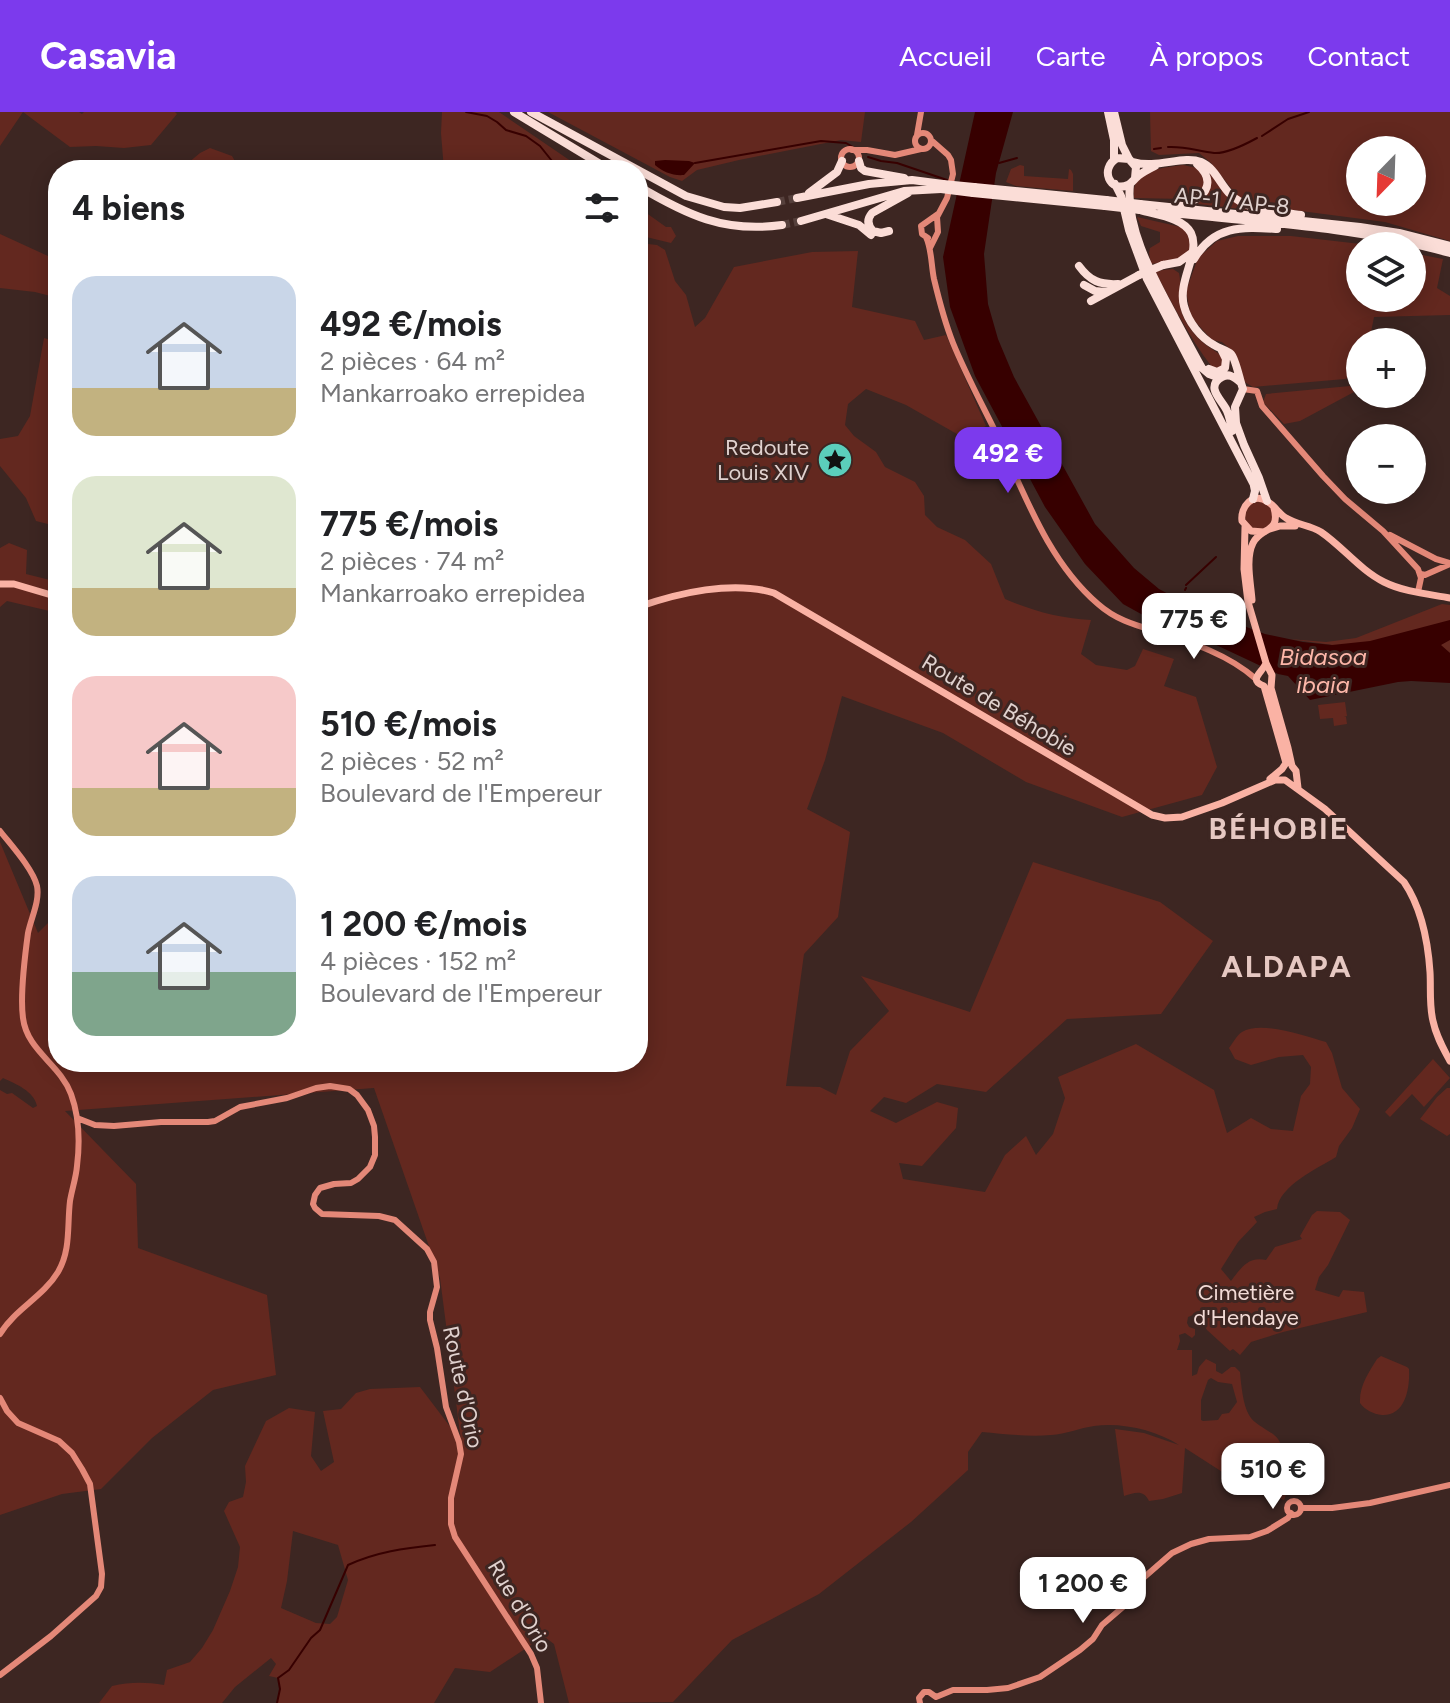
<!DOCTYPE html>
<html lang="fr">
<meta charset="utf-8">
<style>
body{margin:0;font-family:Figtree,sans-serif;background:#f6f6f6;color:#202124;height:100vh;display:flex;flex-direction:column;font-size:30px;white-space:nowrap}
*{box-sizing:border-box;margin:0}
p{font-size:26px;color:#757577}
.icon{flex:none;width:44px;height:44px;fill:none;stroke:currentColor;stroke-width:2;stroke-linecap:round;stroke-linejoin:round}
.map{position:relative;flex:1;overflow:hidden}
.details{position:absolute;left:48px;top:48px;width:600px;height:912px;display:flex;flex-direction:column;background:#fff;border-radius:32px;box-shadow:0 4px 20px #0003}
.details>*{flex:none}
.needle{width:52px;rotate:203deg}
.buttons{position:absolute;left:1346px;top:24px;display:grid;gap:16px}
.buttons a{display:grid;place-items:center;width:80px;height:80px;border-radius:50%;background:#fff;box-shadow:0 4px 20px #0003;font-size:40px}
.price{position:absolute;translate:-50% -68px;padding:0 18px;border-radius:16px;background:#fff;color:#222;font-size:26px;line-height:52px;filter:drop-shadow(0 2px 4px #0008)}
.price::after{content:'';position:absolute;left:50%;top:48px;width:24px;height:18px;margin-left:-12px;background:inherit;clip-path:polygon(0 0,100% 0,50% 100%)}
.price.active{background:#7c3aed;color:#fff}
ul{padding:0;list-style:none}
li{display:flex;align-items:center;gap:24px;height:200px;padding:0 24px}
li span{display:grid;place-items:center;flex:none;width:224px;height:160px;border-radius:24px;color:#555}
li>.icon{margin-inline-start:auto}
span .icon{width:96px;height:96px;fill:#fffc;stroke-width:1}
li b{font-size:34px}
h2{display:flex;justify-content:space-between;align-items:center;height:96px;padding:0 24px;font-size:34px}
header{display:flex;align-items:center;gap:48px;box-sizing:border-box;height:112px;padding:0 40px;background:#7c3aed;color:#fff}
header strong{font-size:38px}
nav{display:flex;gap:44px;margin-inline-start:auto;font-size:28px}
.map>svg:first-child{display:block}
.green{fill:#63281f;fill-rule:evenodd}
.water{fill:#370000}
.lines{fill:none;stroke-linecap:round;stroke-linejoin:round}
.stream{stroke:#370000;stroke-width:2}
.highway-tunnel{stroke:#56403c;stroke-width:8;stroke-dasharray:8 4;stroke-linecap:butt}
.secondary{stroke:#e48878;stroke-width:6}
.primary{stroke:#fab2a4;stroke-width:7}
.highway{stroke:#fbddd7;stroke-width:8}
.highway-bridge{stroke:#fbddd7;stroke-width:8}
.labels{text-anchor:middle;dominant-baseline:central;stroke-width:6;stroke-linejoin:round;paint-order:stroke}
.street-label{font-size:22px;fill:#e1d2cf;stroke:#3d2622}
.poi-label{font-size:22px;fill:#e1d2cf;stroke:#3d2622;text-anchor:end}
.park-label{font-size:22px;fill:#f3dbd6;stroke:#3d2622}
.water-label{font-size:24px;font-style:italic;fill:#fdb7a9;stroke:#3d2622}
.district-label{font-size:30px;font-weight:bold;letter-spacing:2px;fill:#e6c8c2;stroke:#3d2622}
</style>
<header>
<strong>Casavia</strong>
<nav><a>Accueil</a><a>Carte</a><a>À propos</a><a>Contact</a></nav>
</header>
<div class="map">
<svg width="1450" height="1591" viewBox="0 0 1450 1591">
<rect width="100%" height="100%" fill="#3d2622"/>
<path class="green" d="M 0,0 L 79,0 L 82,2 L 84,0 L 175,0 L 177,2 L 151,33 L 124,36 L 96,34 L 70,35 L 23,0 L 0,34 Z
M 442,0 L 499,0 L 584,58 L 444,58 L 441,21 Z
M 548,0 L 865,0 L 861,30 L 841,28 L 739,48 L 697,58 L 682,69 L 670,65 Z
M 1150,0 L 1450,0 L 1450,129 L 1385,110 L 1270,95 L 1239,86 L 1211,51 L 1199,41 L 1159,43 L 1151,39 ZM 1360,38 L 1412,38 L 1412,90 L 1360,90 Z
M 210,36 L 232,44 L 240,58 L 182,58 L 181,57 L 200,41 Z
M 1020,53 L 1024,54 L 1024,64 L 1068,67 L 1069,57 L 1071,58 L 1073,62 L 1073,79 L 1016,74 L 1006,70 L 1011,57 Z
M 1183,53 L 1197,56 L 1205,67 L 1201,81 L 1185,87 L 1134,86 C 1130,58 1162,56 1183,53 Z
M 1210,62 L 1211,62 L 1249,98 L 1198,92 L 1210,77 Z
M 638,95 L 666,115 L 671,115 L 676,124 L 671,131 L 638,123 Z
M 1137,105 L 1185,116 L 1193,129 L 1188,141 L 1174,149 L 1151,152 L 1149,141 L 1150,136 L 1160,130 L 1160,120 L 1141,114 Z
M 0,122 L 48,144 L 58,143 L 58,186 L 35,180 L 0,176 Z
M 1238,124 L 1291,124 L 1378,134 L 1360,134 L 1360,186 L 1412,186 L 1412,141 L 1443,147 L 1437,176 L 1450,184 L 1450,203 L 1374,205 L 1369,230 L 1360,230 L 1360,259 L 1345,267 L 1253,275 L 1243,269 L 1235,241 L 1222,230 L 1212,228 L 1191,205 L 1186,179 L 1198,146 L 1217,129 Z
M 648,132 L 657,133 L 665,138 L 675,169 L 686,183 L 695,215 L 705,206 L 734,155 L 812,140 L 858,139 L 852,195 L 915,209 L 924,228 L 946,223 L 986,314 L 964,326 L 906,293 L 866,277 L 848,292 L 845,313 L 854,324 L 876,340 L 885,355 L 915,370 L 924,384 L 925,403 L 937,415 L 965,428 L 991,452 L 1005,487 C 1034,499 1059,506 1091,508 L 1081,542 L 1096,553 L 1127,558 L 1135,554 L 1143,537 L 1174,547 L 1164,574 L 1196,585 L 1217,655 L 1202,683 L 1122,705 L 1026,670 L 943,621 L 842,584 L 825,648 L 807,697 L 850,720 L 838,805 L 804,842 L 786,974 L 820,975 L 836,983 L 850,939 L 889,899 L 861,864 L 970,900 L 1033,750 L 1160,790 L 1213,829 L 1161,902 L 1067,907 L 986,980 L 937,972 L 906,991 L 884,985 L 870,999 L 896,1011 L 937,990 L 958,996 L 956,1016 L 922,1054 L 899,1051 L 903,1067 L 985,1080 L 1005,1043 L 1026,1024 L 1036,1043 L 1053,1022 L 1065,986 L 1058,965 L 1136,932 L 1214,978 L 1227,1021 L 1251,1006 L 1271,1017 L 1293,1019 L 1301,984 L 1310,972 L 1311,955 L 1303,943 L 1279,945 L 1251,953 L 1235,947 L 1229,936 C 1233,931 1237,923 1242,920 C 1261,908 1305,924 1326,930 L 1332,941 L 1342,976 L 1360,997 L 1352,1016 L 1339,1034 L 1336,1045 C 1318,1056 1279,1074 1277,1097 L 1265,1100 L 1254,1105 L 1257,1110 L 1238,1130 L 1221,1157 L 1231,1169 C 1241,1156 1248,1144 1266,1148 L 1275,1135 L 1302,1127 L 1300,1124 L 1312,1103 L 1317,1099 L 1340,1100 L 1350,1108 L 1328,1153 L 1319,1165 L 1315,1178 L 1339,1185 L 1343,1178 L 1364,1180 L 1367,1200 L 1283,1220 L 1251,1230 L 1240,1243 L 1233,1237 L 1230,1239 L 1207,1218 L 1200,1207 L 1193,1203 L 1188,1205 L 1187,1211 L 1189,1215 L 1195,1217 L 1195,1223 L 1192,1226 L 1185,1221 L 1179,1223 L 1180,1229 L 1177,1238 L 1192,1238 L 1192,1264 L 1197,1262 L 1199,1255 L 1206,1247 L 1216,1252 L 1216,1259 L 1222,1262 L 1231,1255 L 1235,1255 L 1240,1260 C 1241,1272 1243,1293 1249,1303 C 1255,1314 1271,1318 1278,1327 C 1287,1340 1291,1375 1284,1388 L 1241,1372 L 1185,1336 L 1182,1381 L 1163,1387 L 1149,1389 C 1143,1377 1135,1381 1124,1384 L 1115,1317 L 1144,1321 L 1179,1333 C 1156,1318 1121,1310 1094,1314 C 1080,1316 1066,1322 1051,1323 C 1028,1325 1004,1322 982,1320 L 968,1340 L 968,1358 L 911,1410 L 819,1482 L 732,1528 L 673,1590 L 569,1591 L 554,1532 L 546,1526 L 534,1531 L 490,1560 L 455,1556 L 434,1591 L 277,1591 L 280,1577 L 278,1566 L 269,1564 L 276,1552 L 271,1546 L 235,1575 L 222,1591 L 99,1591 L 112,1574 C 130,1570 145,1570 164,1573 L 167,1558 L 190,1550 L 202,1536 L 213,1518 L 230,1479 L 238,1455 L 240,1435 L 224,1399 L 229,1390 L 243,1385 L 246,1370 L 245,1354 L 266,1309 L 289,1296 L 315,1300 L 311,1344 L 321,1359 L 334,1350 L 323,1299 L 341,1297 L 356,1281 L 370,1277 L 420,1275 L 461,1329 L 440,1166 L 374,976 L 65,999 L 136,1072 L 138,1136 L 267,1183 L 276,1263 L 213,1278 L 152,1326 L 101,1377 L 62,1382 L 0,1403 L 0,978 L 7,982 L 12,981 L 33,996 L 37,994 C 34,979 16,972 3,966 L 0,969 L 0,730 L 38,821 L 58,801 L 58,950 L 638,950 L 638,135 ZM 1211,1266 L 1218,1270 L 1232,1272 L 1237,1290 L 1229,1301 L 1222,1302 L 1218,1308 L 1203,1309 L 1201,1308 L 1201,1288 L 1208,1268 ZM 293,1419 L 338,1433 L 348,1468 L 337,1505 L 330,1512 L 316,1511 L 281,1496 L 287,1469 Z
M 1173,157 L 1179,161 C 1182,174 1177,188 1182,201 C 1186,213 1196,225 1206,233 C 1214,239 1221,241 1225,251 L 1220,257 L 1212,255 C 1189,225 1173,193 1155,159 Z
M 44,226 L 58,230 L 58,413 L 56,414 L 36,409 L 26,386 L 0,354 L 0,327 L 18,324 L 30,304 Z
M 1350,274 L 1354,280 L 1300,309 L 1284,312 L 1263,290 L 1266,282 Z
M1245 404a14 14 0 1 1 28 0a14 14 0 1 1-28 0Z
M 9,431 L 27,438 L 26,462 L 58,470 L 58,501 L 7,489 L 0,495 L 0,436 Z
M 1442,492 L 1450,493 L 1450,541 L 1443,536 L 1383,540 L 1289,527 L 1326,530 L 1356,526 Z
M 1345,590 L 1347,604 L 1344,605 L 1346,605 L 1347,612 L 1334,614 L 1333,606 L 1320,607 L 1318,593 Z
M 1433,947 L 1450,966 L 1424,995 L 1412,982 L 1390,1005 L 1385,1000 Z
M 1447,976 L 1450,976 L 1450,1022 L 1447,1024 L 1420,1007 L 1437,985 Z
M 1381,1244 L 1407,1255 L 1409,1257 C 1410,1275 1406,1304 1382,1303 C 1373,1302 1365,1298 1360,1291 C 1359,1274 1369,1260 1377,1247 Z"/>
<path class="water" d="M 975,0 L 1013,0 L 996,61 L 984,142 L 988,192 L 998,227 L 1014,265 L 1095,412 L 1134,456 L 1159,477 L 1191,494 L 1265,522 L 1303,530 L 1332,533 L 1370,529 L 1450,508 L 1450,528 L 1441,533 L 1450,541 L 1450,571 L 1411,569 L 1398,570 L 1310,588 L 1288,564 L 1278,562 L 1212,531 L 1161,513 L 1123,492 L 1085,452 L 1045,395 L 975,264 L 950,195 L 943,145 Z
M 665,48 L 689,49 L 695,51 L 684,63 C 673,64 663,60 655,53 L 655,49 Z"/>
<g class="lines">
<path class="stream" d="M 466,0 L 487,4 L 497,10 L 506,18 L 526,24 L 540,34 L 556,54 L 567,58
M 1262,24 L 1288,7 L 1309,0
M 1168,35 C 1184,34 1198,39 1214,41 C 1226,42 1246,32 1257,26
M 1154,37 L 1161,36
M 868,45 L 881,49 L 897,51 L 947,68
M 695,51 L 821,29 L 846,31 L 853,35
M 999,51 L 1017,46
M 638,97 L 641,97
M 1186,473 L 1216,445
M 1185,478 L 1186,476
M 277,1591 L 280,1577 L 278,1566 L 289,1558 L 311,1526 L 320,1518 L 348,1453 C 376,1440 405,1436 435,1433"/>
<path class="highway-tunnel" d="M 777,90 L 797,86
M 782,113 L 801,109"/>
<path class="secondary" d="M915 29a8 8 0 1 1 16 0a8 8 0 1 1-16 0Z
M 917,23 L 921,0
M841 46a9 9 0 1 1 18 0a9 9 0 1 1-18 0Z
M 852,38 L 867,38 L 895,43 L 921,37
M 926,125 C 932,138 931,153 934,167 C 939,188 945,211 953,231 C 966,263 983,294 998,325 C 1025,383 1048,449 1098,492 C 1116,508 1135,513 1158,520 C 1193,531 1229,543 1256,567
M 928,126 L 922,122 L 921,114 L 938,102
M 930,136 L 938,120 L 937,105 L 947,86 L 953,62 L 951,48 L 948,43 L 931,28
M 1243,277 L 1257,279 L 1262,294 L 1323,364 L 1345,387 L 1383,419 L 1418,457 L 1421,466 L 1418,480
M 1390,423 L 1436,447 L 1450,451
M 1421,462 L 1425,463 L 1450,452
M 0,719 C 11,733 33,757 37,774 C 40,789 31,806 28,821 C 25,843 20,885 23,906 C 27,939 60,952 71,982 C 79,1004 80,1030 77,1054 C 76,1066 72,1077 70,1089 C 67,1114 71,1138 58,1160 C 43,1185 15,1197 0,1222
M 77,1006 L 95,1013 L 114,1014 L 161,1010 L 208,1010 L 215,1009 L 240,995 L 287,986 L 316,976 L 330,974 L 349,977 L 357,983 L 368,998 L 374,1014 L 375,1025 L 375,1043 L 370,1055 L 358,1067 L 351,1071 L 334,1072 L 320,1076 L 315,1083 L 313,1092 L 315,1096 L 322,1102 L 379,1104 L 395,1108 L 427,1137 L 434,1150 L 437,1175 L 430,1200 L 430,1208 L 437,1236 L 446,1295 L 459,1330 L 461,1342 L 451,1386 L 451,1412 L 455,1425 L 531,1542 L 537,1556 L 541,1591
M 0,1286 L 7,1299 L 18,1311 L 59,1329 L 72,1341 L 82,1357 L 90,1372 L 102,1462 L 101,1475 L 96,1484 L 51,1524 L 0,1563
M1287 1396a7 7 0 1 1 14 0a7 7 0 1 1-14 0Z
M 1301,1396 L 1332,1396 L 1370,1391 L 1450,1373
M 920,1591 L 919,1586 L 924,1580 L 929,1580 L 936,1585 L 953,1578 L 987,1578 L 1008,1576 L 1040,1565 L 1080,1538 L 1093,1527 L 1102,1513 L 1123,1495 L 1141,1468 L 1172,1441 L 1191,1432 L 1209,1427 L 1250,1425 L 1267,1419 L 1288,1406 L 1291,1401"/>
<path class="primary" d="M 1245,415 L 1244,457 L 1248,490 L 1266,551 L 1272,563 L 1271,576 L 1288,636 L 1292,654 L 1296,659 L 1298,676
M 1270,417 L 1280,414 L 1295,414
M 1264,420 L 1251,419 L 1242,409 C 1240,395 1253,379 1268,390 C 1275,394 1279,402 1286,406 C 1297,413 1310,413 1321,420 C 1343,435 1360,458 1384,470 C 1404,480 1428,482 1450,486
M 0,472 L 14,472 L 58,485
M 1252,488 C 1251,472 1245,447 1253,431 C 1261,415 1281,421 1274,396
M 638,495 C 678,481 733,468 774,481 L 1152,703 L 1165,706 L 1182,705 L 1222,691 L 1275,668 L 1285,668 L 1325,697 L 1404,770 C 1421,795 1428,830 1430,860 C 1431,876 1429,893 1433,909 C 1436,924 1443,936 1450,949
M 1266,551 C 1263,560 1247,568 1264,574 L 1286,651 L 1282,657 L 1270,667"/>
<path class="highway" d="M 514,0 L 610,58
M 531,0 L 686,84 L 724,95 L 740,96 L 777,90
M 1108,0 L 1114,28 L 1114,47
M 1114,0 L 1122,33 L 1129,47
M 859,49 L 861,56 L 865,59 L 904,66
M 1133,50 C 1157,57 1183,43 1201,50 C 1215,56 1220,72 1230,82 C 1248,100 1277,99 1301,103
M 1135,66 L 1136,55 L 1129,47 L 1117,46 C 1099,57 1110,81 1128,73 C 1132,71 1134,67 1138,64 C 1143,60 1149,57 1155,54
M 1115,72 L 1121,84 L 1129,118 L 1147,167 L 1253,371
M 1130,72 C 1125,117 1155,168 1175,206 C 1184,223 1193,240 1202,256 L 1209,262 L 1220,266
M 638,74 C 687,103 724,121 782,113
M 974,75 L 1106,88
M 809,81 L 837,60 L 842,49
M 973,81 L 1105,94
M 797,86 L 869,72 L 912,68 L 943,72
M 1178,91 C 1203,91 1219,71 1197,52
M 1140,92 L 1360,115 L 1399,121 L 1450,134
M 1140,98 C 1156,103 1182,105 1191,121 C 1201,141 1177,169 1184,194 C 1188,210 1201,226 1214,233 C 1220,237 1227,238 1231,242 C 1236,247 1240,270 1243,277 L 1235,295 L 1236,311 L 1244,333 L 1259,366 L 1267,389
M 1161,100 C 1258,110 1356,115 1450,141
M 826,102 L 859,113 L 871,123
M 801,109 L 904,79 L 941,77
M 889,119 L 881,121 L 873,119 C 867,113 867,107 872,101 L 908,81
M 1194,147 C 1214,113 1242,115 1277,117
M 1163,153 L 1179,150 L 1193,140
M 1079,154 C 1090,169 1100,173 1118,172
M 1084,173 L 1095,179 L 1105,180
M 1091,189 L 1139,163
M 1209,257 L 1217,260 L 1225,256 L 1226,247 L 1221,237
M 1232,319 C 1231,313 1230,306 1227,299 C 1223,289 1204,275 1222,265 C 1229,261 1234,265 1240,270
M 1253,387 L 1255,379 L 1253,369"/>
<path class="highway-bridge" d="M 943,72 L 974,75
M 941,77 L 973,81
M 1106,88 L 1140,92
M 1105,94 L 1140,98
M 1139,163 L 1163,153"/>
</g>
<defs>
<g id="sight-disc" transform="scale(1.8)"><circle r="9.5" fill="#5bcebb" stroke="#3d2622"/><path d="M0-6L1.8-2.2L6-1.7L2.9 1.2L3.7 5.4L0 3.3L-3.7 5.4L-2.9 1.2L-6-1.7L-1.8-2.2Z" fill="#111"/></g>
</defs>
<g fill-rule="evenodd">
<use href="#sight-disc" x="835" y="348"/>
</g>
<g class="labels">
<g class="street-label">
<text transform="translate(1232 89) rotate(6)">AP-1 / AP-8</text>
<text transform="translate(999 593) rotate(31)">Route de Béhobie</text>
<text transform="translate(463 1275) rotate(78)">Route d'Orio</text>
<text transform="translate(520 1494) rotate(59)">Rue d'Orio</text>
</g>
<g class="poi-label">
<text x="809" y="335">Redoute<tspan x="809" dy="25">Louis XIV</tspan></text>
</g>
<g class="park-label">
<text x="1246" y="1180">Cimetière<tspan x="1246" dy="25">d'Hendaye</tspan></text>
</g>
<g class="water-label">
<text x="1323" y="544">Bidasoa<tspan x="1323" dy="28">ibaia</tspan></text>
</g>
<g class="district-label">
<text x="1279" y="716">BÉHOBIE</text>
<text x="1287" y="854">ALDAPA</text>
</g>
</g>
</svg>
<div class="buttons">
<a><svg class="needle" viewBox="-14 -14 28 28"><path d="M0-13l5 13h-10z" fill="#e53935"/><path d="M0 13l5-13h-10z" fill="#757577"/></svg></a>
<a><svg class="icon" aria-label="layers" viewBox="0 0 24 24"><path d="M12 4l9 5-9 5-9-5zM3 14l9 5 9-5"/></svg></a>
<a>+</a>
<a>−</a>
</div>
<b class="price active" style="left:1008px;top:383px">492 €</b>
<b class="price" style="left:1194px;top:549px">775 €</b>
<b class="price" style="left:1273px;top:1399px">510 €</b>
<b class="price" style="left:1083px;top:1513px">1 200 €</b>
<section class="details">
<h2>4 biens<svg class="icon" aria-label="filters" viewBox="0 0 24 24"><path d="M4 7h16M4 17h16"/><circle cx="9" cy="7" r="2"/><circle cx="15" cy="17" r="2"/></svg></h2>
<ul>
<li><span style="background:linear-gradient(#c9d6e8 70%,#c2b280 0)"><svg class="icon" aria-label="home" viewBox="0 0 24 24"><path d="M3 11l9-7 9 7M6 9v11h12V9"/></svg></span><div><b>492 €/mois</b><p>2 pièces · 64 m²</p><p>Mankarroako errepidea</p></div></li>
<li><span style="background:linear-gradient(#dfe7d0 70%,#c2b280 0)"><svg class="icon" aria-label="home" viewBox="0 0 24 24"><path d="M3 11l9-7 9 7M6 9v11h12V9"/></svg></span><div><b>775 €/mois</b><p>2 pièces · 74 m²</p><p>Mankarroako errepidea</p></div></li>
<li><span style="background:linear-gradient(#f6c9c9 70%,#c2b280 0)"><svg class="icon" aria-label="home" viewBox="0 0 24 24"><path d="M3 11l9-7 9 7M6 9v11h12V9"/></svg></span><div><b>510 €/mois</b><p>2 pièces · 52 m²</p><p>Boulevard de l'Empereur</p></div></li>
<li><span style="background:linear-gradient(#c9d6e8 60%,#7fa58c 0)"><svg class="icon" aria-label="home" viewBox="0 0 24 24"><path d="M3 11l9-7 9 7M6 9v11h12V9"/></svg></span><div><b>1 200 €/mois</b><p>4 pièces · 152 m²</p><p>Boulevard de l'Empereur</p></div></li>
</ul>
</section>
</div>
